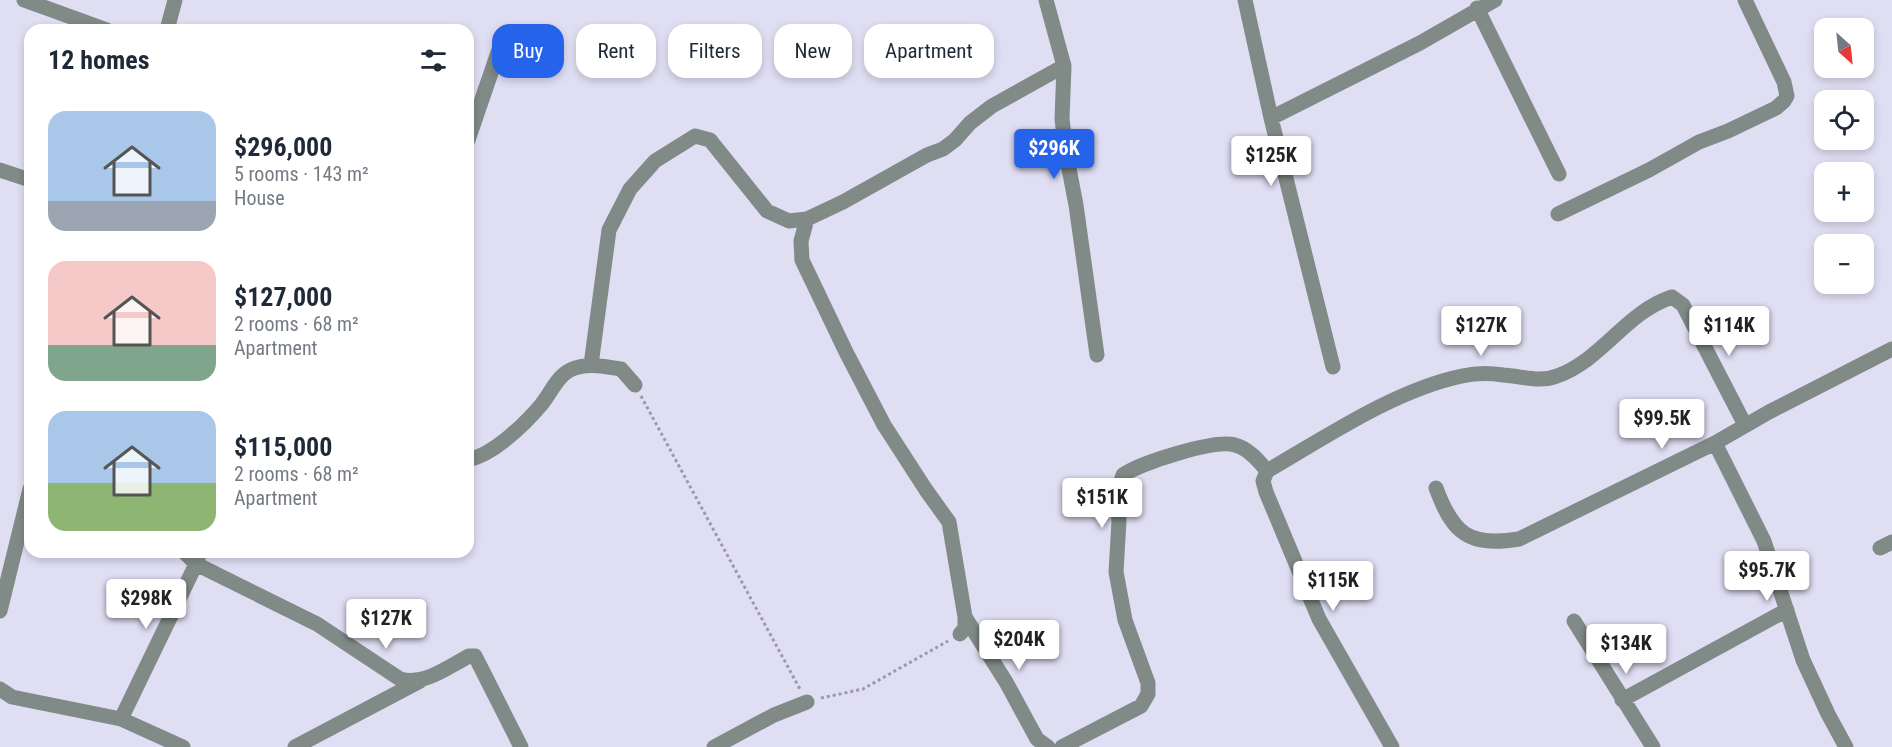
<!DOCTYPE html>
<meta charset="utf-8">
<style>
body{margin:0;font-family:"Roboto Condensed",sans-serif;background:#f6f6f7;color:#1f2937;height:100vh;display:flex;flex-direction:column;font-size:22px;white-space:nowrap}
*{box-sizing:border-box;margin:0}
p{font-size:20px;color:#747a83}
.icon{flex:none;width:33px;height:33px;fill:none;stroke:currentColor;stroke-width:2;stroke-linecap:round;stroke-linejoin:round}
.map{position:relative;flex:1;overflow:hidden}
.panel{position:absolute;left:24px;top:24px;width:450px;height:534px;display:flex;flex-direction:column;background:#fff;border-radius:18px;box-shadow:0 3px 9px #0003}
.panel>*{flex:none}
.top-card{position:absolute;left:492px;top:24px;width:570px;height:54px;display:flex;gap:12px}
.needle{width:39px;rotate:153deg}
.buttons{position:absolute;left:1814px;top:18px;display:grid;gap:12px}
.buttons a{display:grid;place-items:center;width:60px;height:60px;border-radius:12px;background:#fff;box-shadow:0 3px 9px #0003;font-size:30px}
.price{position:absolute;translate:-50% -51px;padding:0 14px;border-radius:6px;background:#fff;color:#222;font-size:20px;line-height:39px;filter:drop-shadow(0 2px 3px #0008)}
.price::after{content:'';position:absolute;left:50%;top:36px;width:18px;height:14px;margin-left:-9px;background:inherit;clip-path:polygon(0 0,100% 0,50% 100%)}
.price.on{background:#2563eb;color:#fff}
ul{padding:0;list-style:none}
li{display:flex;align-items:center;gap:18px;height:150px;padding:0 24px}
li span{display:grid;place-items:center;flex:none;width:168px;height:120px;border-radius:18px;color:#555}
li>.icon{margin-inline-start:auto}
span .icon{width:72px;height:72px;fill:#fffc;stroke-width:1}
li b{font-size:26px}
h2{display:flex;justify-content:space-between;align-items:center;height:72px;padding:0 24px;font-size:26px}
.tag{padding:0 21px;border-radius:18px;background:#fff;box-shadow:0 3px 9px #0003;font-size:21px;line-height:54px}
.tag.on{background:#2563eb;color:#fff}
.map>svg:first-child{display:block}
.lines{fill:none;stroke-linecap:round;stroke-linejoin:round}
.path{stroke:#9b99a9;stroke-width:3;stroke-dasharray:3 3;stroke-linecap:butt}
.minor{stroke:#808a87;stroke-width:15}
</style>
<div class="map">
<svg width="1892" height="747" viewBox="0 0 1892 747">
<rect width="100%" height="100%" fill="#e0def3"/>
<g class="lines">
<path class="path" d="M 641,396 L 801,691
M 821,698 L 863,689 L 948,641"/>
<path class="minor" d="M 24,0 L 107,30
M 1046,0 L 1064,66 L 1062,119 L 1066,153 L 1076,205 L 1097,355
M 1245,0 L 1271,118 L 1333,367
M 1477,8 L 1559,174
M 167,30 L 175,0
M 1271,118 L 1420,43 L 1495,0
M 468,140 L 504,35
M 0,170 L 30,180
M 1558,214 L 1649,170 L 1699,142 L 1728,131 L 1776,108 L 1784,101 L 1787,96 L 1784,82 L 1745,0
M 807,219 L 801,241 L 802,260 L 846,352 L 884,425 L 926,490 L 949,522 L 965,617 L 965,628 L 960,634
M 591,365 L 609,230 L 630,189 L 655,161 L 695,136 L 710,140 L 767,211 L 789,221 L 807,219 L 843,202 L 927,155 L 943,149 L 955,140 L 970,123 L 992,106 L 1064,66
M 1715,443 L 1764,541 L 1803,660 L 1828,714 L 1846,747
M 468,460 C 494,454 524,425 541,405 C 552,392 557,374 575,368 C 590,363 605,367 621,369 L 635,385
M 1436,488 C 1453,534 1469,547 1519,539 L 1715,443 L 1769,412 L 1892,349
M 1880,548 L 1892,542
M 184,552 L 196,564 L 317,624 L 400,679 C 424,686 448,667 469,656 L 475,656 L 521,747
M 0,611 L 30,489
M 965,617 L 1006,682 L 1037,739 L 1048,747
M 1574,621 L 1653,747
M 0,689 L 12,697 L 121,719 L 183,747
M 1622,700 L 1787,610
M 121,719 L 196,564 L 200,552
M 295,747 L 420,681
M 714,747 L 774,715 L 807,702
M 1062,747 L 1141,706 L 1148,694 L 1148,683 L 1125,620 L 1116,572 L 1119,521 L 1117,493 L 1123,475 C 1140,463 1215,439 1235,445 C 1248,448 1259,461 1267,471
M 1392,747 L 1319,619 L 1266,492 L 1263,481 L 1267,471 C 1326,437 1395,390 1462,376 C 1476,373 1490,373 1503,375 C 1522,376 1539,383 1557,376 C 1602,360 1626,312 1672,297 L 1683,305 L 1745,425"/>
</g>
</svg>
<div class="buttons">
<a><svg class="needle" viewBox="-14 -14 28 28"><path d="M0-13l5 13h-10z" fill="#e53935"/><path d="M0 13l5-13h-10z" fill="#747a83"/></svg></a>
<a><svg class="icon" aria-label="locate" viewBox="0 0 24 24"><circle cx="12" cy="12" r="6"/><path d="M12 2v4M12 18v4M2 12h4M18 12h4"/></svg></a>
<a>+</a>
<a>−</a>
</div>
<b class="price on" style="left:1054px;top:180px">$296K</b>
<b class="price" style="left:1271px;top:187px">$125K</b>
<b class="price" style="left:1481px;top:357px">$127K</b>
<b class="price" style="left:1729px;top:357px">$114K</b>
<b class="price" style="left:1662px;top:450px">$99.5K</b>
<b class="price" style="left:1102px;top:529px">$151K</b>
<b class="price" style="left:1767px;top:602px">$95.7K</b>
<b class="price" style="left:1333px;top:612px">$115K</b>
<b class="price" style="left:146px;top:630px">$298K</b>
<b class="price" style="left:386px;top:650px">$127K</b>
<b class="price" style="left:1019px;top:671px">$204K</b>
<b class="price" style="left:1626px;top:675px">$134K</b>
<div class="top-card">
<a class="tag on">Buy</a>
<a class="tag">Rent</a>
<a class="tag">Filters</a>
<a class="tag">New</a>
<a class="tag">Apartment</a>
</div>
<section class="panel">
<h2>12 homes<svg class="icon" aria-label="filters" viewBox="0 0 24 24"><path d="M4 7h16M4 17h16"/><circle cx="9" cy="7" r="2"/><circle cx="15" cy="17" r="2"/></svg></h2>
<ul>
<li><span style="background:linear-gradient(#a9c7e8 75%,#9aa5b1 0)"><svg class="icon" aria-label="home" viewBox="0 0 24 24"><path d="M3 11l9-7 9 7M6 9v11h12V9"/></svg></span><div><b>$296,000</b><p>5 rooms · 143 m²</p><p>House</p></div></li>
<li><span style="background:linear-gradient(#f6c9c9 70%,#7fa58c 0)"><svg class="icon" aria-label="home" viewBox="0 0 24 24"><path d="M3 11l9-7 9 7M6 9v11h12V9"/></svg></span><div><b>$127,000</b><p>2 rooms · 68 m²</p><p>Apartment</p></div></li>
<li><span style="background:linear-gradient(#a9c7e8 60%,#8fb573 0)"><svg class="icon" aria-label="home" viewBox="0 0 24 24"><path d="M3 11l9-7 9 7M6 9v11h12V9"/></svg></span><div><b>$115,000</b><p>2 rooms · 68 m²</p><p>Apartment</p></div></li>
</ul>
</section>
</div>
